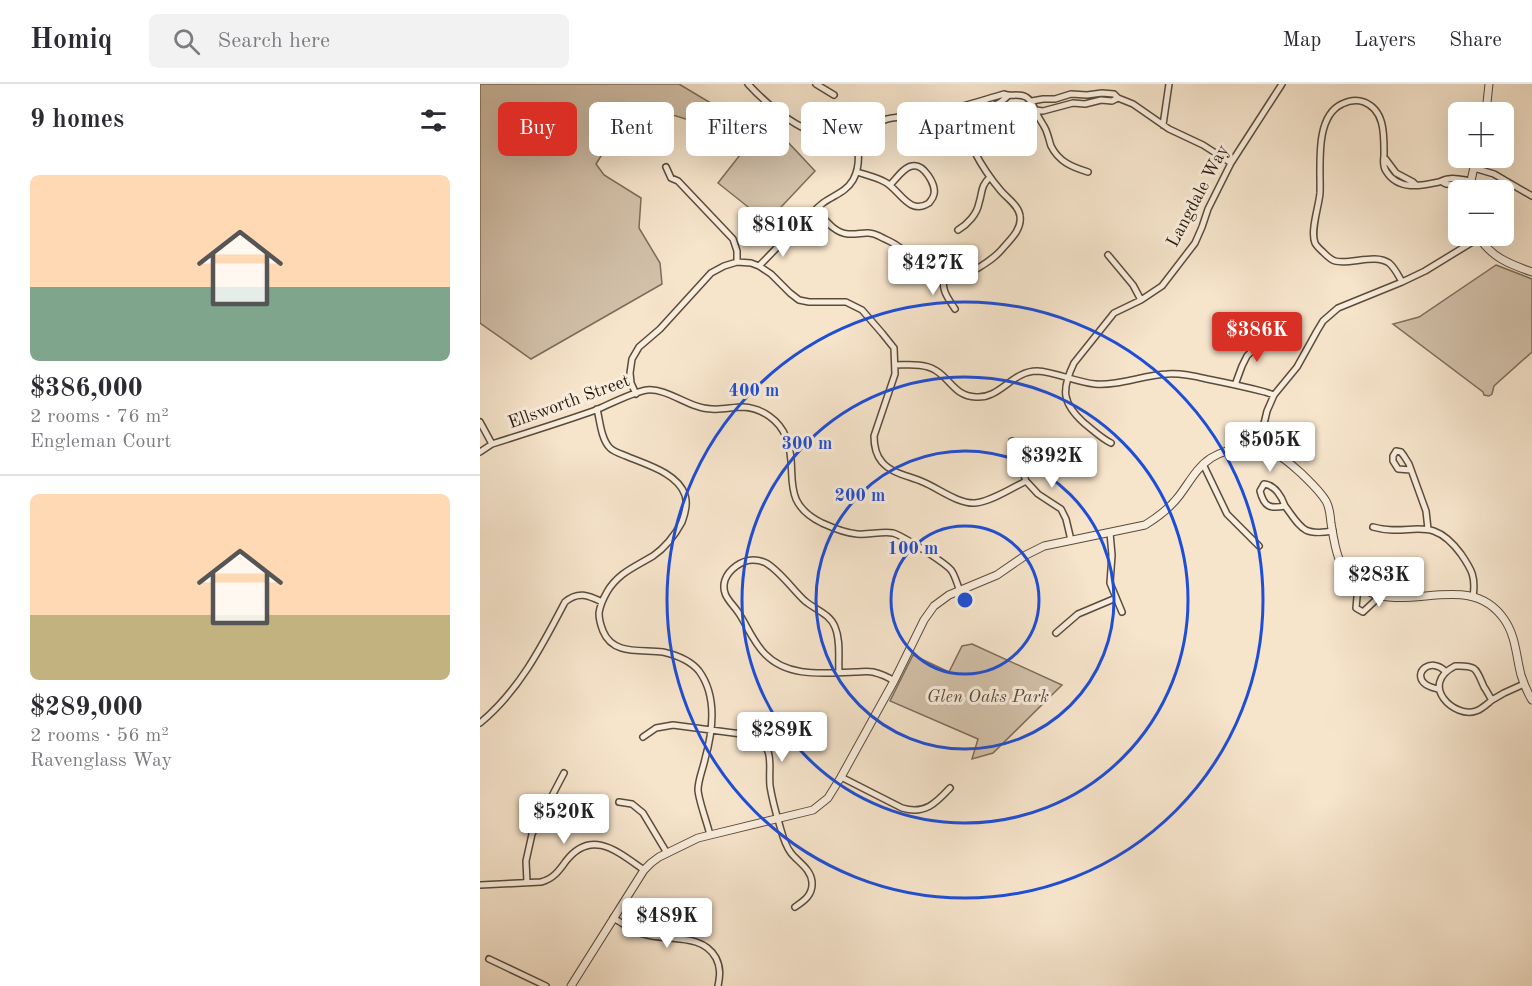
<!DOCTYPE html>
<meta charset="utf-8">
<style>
body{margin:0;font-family:"Old Standard TT",serif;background:#f2f2f3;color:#2b2b33;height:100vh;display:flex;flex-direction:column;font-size:22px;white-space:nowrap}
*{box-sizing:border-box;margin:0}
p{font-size:20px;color:#7c7c81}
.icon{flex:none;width:33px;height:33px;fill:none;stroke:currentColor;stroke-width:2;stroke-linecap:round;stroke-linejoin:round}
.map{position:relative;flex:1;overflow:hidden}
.panel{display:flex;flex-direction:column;background:#fff;width:480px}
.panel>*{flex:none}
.banner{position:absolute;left:18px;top:18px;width:570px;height:54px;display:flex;gap:12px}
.fabs{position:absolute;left:968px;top:18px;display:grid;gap:12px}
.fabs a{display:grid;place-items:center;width:66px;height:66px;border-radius:9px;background:#fff;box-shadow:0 6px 24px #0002;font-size:30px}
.price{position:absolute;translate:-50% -51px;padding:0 14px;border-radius:6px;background:#fff;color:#222;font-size:20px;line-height:39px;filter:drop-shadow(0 2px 3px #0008)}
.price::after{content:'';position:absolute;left:50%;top:36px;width:18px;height:14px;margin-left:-9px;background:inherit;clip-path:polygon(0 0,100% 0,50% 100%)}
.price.on{background:#d93025;color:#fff}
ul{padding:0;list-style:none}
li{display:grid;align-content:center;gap:12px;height:318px;padding:0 30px}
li+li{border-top:2px solid #e1e1e2}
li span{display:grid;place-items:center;height:186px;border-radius:9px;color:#555}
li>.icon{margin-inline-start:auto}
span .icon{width:108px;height:108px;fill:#fffc;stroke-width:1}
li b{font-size:26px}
h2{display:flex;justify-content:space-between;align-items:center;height:72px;padding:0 30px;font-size:26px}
.tag{padding:0 21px;border-radius:9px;background:#fff;box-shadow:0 6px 24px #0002;font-size:21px;line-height:54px}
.tag.on{background:#d93025;color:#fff}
header{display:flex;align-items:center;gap:36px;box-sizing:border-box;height:84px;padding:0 30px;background:#fff;border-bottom:2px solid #e1e1e2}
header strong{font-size:28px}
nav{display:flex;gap:33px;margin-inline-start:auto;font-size:21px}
.search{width:420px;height:54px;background:#f2f2f3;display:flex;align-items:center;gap:15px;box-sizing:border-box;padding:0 21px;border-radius:9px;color:#7c7c81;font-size:22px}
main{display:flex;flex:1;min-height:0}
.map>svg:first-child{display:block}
.green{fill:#d3c1aa;stroke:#7c6d5a;stroke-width:1.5}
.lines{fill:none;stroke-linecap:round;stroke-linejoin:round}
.minor-casing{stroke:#5a4c3b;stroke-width:8}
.tertiary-casing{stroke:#5a4c3b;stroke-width:9}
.minor{stroke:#f9eddd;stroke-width:5}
.tertiary{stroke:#f9eddd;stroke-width:7}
.ring{fill:none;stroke:#1d4ed8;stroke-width:3}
.labels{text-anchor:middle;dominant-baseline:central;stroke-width:6;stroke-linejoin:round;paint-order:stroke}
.street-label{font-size:18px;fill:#26190b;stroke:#f9eddd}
.park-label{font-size:18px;font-style:italic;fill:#5a4b3b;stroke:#f9eddd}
.centre{fill:#1d4ed8;stroke:#f9eddd;stroke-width:3}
.ring-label{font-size:18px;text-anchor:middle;font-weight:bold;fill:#1d4ed8;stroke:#f9eddd;stroke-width:6;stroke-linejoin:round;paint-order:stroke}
</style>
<header>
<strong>Homiq</strong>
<div class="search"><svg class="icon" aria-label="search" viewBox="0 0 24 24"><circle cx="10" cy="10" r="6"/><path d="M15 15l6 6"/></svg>Search here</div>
<nav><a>Map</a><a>Layers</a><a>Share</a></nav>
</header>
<main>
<section class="panel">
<h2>9 homes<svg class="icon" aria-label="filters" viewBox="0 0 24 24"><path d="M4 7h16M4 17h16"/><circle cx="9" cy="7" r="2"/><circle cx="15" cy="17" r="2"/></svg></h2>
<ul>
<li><span style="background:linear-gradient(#ffd9b3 60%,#7fa58c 0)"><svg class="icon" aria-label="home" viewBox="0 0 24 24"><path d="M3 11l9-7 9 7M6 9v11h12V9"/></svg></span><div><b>$386,000</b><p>2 rooms · 76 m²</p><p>Engleman Court</p></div></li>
<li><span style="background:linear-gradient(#ffd9b3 65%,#c2b280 0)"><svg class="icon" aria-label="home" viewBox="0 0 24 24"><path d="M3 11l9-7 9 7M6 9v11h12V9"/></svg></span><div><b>$289,000</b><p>2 rooms · 56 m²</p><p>Ravenglass Way</p></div></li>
</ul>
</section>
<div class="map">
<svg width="1052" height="902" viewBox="0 0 1052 902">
<rect width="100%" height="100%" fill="#f6e4cb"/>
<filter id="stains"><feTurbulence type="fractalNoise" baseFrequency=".00333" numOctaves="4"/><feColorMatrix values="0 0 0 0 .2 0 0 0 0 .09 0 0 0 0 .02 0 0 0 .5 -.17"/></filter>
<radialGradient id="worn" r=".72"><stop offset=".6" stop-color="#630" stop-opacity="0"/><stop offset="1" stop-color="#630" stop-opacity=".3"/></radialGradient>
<path class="green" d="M 0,0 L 199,0 L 229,18 L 290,39 L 335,87 L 287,138 L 238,99 L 260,71 L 248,48 L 167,23 L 136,48 L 116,80 L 124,91 L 161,114 L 159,144 L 180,179 L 182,200 L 51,275 L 0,239 Z
M 1016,181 L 1052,195 L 1052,268 L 1014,302 L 1012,310 L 1009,312 L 1004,311 L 1003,308 L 913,240 L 939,233 Z
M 492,560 L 582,601 L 513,669 L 492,675 L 498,655 L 410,617 L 433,571 L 469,588 L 482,562 Z"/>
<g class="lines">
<g class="minor-casing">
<path id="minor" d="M 268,0 C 291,25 337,64 374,51 C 388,46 397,36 412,34 C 428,32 445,31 462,27 C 483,23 503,16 524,10 C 531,13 538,9 546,13 C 554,18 554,25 558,32 C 560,36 563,40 565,44 C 568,50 569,56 571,62 C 579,78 592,83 608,88
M 336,0 L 354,11
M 552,17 L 563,15 L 575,15 L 591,10 L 607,11 L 622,9 L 634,10 L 638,14 L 653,20 L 689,45 L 723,61 L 751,79
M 556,26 L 563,27 L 593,19 L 605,20 L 621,16 L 632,17 L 638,14
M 428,33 C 438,39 453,43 465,40 C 471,38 476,34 482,32 C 501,25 512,27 528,12
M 683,41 L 689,0
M 904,73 L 916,89 L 933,98 L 936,101
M 186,83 L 191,94 L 198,97 L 253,155 L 257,167 L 257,178
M 994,84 L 1014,90 L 1052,112
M 377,88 C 386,91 396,93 405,98 C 420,106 429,132 449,119 C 451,116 453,115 454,110 C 456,101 444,79 432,82 C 424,83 416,95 410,101
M 962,98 L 966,100 L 989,102
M 336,126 C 345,135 354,149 368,150 C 381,151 386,146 399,152 C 406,156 413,158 419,163 C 447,182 457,206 495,186 C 506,179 515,174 523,164 C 531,155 542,145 540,132 C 539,122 528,115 521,107 C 498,80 488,57 477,23
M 478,146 C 488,140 497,130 499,119 C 503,107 500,103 510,93
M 628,171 L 653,201 L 661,216
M 279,182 C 299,162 321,137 343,119 C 354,111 366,108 373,96 C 381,82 379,65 375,50
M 464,193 C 461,206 468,214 475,225
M 922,198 C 918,191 915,184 909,179 C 895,169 870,181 855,177 C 851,176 847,172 844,169 C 841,166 837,163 835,159 C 830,147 839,122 840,109 C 841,83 834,33 862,20 C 868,17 876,15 884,18 C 905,26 904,51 904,70 C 904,76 902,81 906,87 C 918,107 941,102 959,98 C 962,97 965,95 968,95 C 974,93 984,96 991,97
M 415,281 C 428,281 444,279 455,286 C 471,295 474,312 496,313 C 520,315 532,287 557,287 C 576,288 595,298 615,300 C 639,302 663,291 687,290 C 701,289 714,292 727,295 C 747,299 766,303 785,308 L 794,311
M 755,301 L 762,282 L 767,272 L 788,250
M 156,310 L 151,299 L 150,289 L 152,275 L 159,263 L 180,245 L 231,189 L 244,182 L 257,178 L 271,179 L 279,182 L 291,190 L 310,209 L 319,216 L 329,218 L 366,218 L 382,226 L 402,249 L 414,264 L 415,290 L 394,352 C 394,361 395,370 402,378 C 412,390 430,392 443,398 C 458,404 478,420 495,419 C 510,418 532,404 546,397
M 117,325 C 120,337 121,355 130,364 C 134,368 141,370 146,372 C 165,380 198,389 205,411 C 208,420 205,430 202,438 C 195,451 186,463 173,472 C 155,483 138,489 127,508 C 123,515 120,522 119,529 C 119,535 121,542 123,547 C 133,572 162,565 183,568 C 196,571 211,577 219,587 C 238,613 233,647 225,675 C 223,685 218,696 218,706 C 219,718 227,738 230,751
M 0,338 L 12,360
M 532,357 L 546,397 L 558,410 L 581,425 L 586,435 L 591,456
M 631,359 C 621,354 613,346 604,339 C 582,319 581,306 594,279 L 634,229 L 661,216 L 682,202 L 715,159 L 722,143 L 728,125 L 751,79 L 802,0
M 778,365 L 787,327 L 794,311 L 817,283 L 837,247 L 843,237 L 858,224 L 922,198 L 945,187 L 999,154
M 0,368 L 12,360 C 47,349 82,338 116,326 C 130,320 153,308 167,306 C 188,304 210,325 232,325 C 242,326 253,323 263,323 C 282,324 299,336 306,353 C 320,387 297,417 342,439 C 353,444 365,449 377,450 C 389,451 402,447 413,449 C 423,452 464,478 471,486 C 475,491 477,500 480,507
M 723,380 L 747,430 L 779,462
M 931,386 L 918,385 L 913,377 L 913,372 L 916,367 L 921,368 L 924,372 L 929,380 L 946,427 L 948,445
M 784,400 C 795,401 802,413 805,422 C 790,425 784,423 780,407 Z
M 805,422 C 822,445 823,452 853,447
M 893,443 C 932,454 950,428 981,470 C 992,486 996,493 993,513
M 630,449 L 632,471 L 630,499 L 642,528
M 878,502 L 876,524 L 883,528 L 900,512
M 576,549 L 598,530 L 636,514
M 975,582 C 997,581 996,585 1004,603 C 1007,607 1009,612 1012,616 C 1007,620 1002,625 996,627 C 975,635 938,601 975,582 Z
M 359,588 C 358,574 361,557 355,543 C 350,530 336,526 325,517 C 313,506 300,487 286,479 C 282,477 277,476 273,476 C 262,476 249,485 245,496 C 240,512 253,519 260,531 C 268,544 274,559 285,570 C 308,594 344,589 375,588 C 381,588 387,587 393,588 C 401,590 408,593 414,597
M 958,605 C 954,604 948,603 944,599 C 933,588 951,573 965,587
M 1012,616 L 1024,609 L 1044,600
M 0,639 C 39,607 62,562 85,518 C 98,507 108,511 122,518
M 163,653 L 176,644 L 193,641 L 269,651 C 297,663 288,678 290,702 C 292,714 295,726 299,739 C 302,749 304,760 311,769 C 318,778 331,785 332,798 C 333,811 324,817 315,823
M 361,693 L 422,724 C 445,731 456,719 470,704
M 139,718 L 152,720 L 163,729 L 187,769
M 47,798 L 46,777 L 52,750 L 84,689
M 0,801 L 61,798 C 73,795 79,787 86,777 C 112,744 138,768 164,786
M 133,834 C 143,839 152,847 163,850 C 187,858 222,848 236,874 C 241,884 240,892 238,902
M 9,875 L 66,902"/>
</g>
<g class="tertiary-casing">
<path id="tertiary" d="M 1006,28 L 1009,0
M 989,106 L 996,74
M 998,152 C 1011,173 1029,180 1052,188
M 91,902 L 164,786 L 171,779 L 179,773 L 218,754 L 333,726 L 348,714 L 361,693 L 414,597 L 444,536 L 454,522 L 469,511 L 517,491 L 546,471 L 564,462 L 665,441 C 678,433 690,424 699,412 C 709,399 717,383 731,374 C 751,362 780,360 801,373 C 808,377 815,384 822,390 C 830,398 840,407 846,417 C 850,424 850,431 851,439 C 855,464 858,487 880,503 C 924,533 988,484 1024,535 C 1036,552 1036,572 1041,591 C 1044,600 1047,608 1052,616"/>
</g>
<use href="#minor" class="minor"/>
<use href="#tertiary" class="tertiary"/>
</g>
<g class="ring">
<circle cx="485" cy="516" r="74"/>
<circle cx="485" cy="516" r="149"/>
<circle cx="485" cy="516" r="223"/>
<circle cx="485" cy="516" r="298"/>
</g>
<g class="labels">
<g class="street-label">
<text transform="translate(718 112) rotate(-62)">Langdale Way</text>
<text transform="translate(89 318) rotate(-20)">Ellsworth Street</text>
</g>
<g class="park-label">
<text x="508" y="613">Glen Oaks Park</text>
</g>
</g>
<circle cx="485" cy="516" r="9" class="centre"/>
<g class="ring-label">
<text x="274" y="312">400 m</text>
<text x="327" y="365">300 m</text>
<text x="380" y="417">200 m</text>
<text x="433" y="470">100 m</text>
</g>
<rect width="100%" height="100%" filter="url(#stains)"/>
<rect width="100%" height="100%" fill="url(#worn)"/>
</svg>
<div class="fabs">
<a>+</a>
<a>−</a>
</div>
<b class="price" style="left:303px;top:174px">$810K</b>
<b class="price" style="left:453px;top:212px">$427K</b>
<b class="price on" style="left:777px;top:279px">$386K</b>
<b class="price" style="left:790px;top:389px">$505K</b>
<b class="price" style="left:572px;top:405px">$392K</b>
<b class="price" style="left:899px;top:524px">$283K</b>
<b class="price" style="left:302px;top:679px">$289K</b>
<b class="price" style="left:84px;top:761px">$520K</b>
<b class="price" style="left:187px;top:865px">$489K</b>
<div class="banner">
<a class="tag on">Buy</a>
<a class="tag">Rent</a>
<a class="tag">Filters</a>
<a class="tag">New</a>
<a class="tag">Apartment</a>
</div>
</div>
</main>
